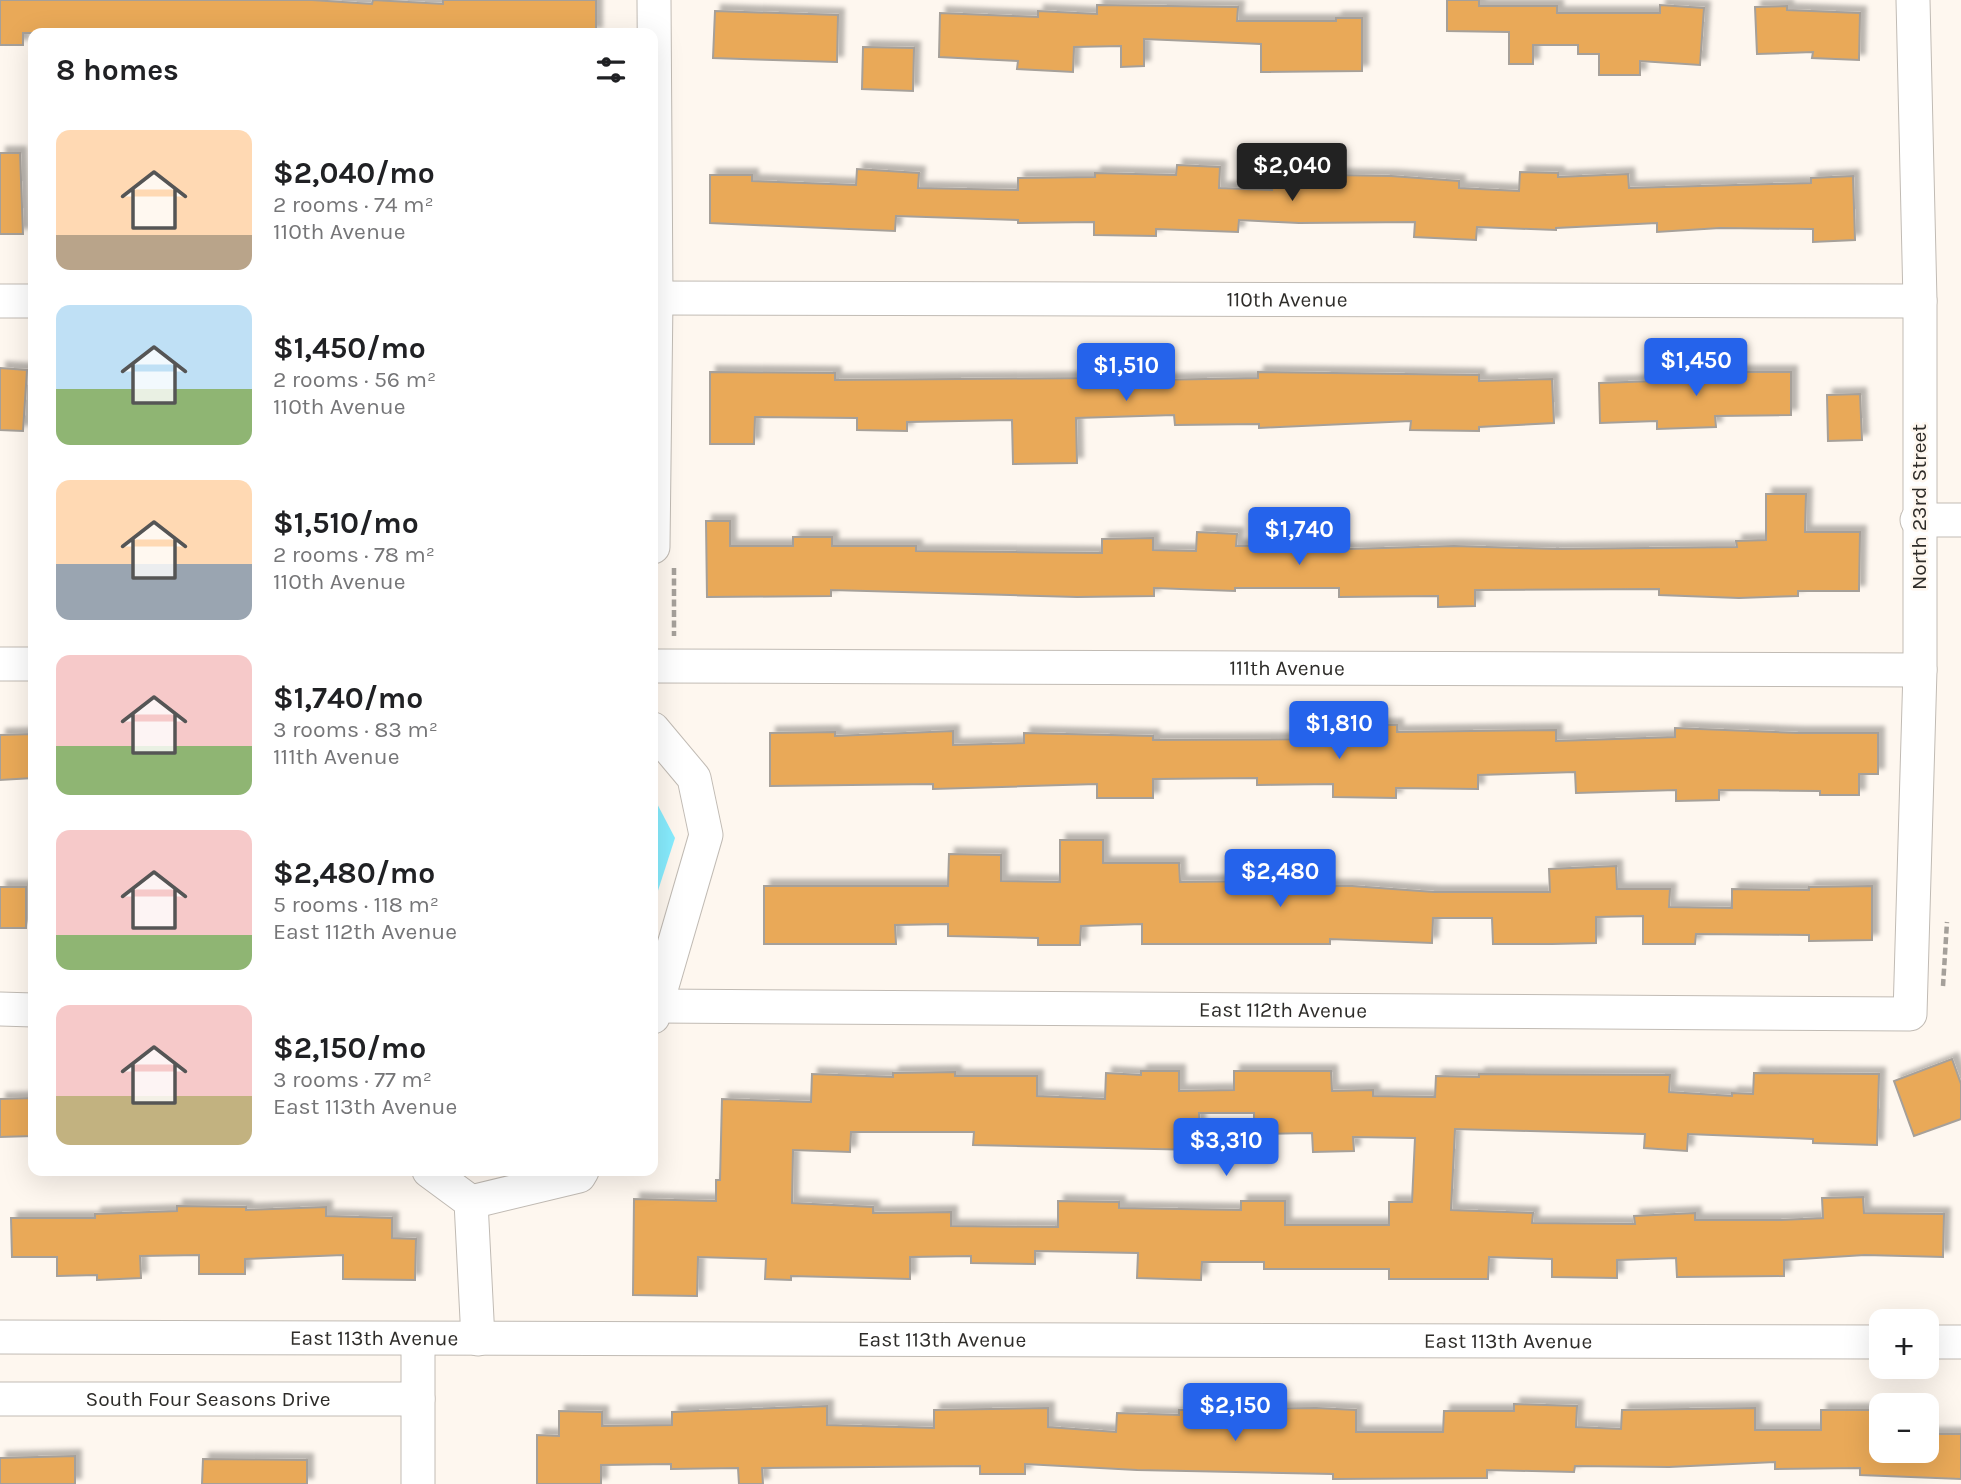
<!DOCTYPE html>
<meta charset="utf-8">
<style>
body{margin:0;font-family:Karla,sans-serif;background:#f6f6f6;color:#202124;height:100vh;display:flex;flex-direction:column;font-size:26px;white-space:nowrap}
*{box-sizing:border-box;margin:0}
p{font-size:23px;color:#757577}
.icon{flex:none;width:38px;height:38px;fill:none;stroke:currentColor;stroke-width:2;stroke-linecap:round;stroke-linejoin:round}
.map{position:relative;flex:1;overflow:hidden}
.sheet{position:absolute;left:28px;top:28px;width:630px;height:1148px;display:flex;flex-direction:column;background:#fff;border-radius:14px;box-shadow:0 7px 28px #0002}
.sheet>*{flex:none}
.buttons{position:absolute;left:1869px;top:1309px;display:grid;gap:14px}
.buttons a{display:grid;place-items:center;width:70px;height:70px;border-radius:14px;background:#fff;box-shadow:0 7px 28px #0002;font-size:35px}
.price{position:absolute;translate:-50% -60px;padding:0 16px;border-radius:7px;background:#2563eb;color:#fff;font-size:23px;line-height:46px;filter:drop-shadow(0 2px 4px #0008)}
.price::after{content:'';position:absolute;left:50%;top:42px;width:21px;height:16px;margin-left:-10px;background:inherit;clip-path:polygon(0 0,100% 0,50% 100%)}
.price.on{background:#222;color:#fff}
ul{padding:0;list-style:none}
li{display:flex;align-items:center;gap:21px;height:175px;padding:0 28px}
li span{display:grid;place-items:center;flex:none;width:196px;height:140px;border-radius:14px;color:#555}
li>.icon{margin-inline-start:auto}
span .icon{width:84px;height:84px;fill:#fffc;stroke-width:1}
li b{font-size:30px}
h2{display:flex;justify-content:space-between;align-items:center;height:84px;padding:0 28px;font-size:30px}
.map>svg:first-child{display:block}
.water{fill:#87ecfe}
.building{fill:#e9a959;stroke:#a6a099;stroke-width:2;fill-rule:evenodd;filter:url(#shadow)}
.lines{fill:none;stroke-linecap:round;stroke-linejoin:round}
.minor-casing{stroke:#c1bbb4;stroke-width:35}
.path{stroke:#a5a09a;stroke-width:4.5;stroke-dasharray:7 3.5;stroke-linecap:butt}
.minor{stroke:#fff;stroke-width:33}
.labels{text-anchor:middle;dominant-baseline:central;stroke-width:5;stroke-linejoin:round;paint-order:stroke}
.street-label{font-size:21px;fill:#2e2c29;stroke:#fef7ef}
</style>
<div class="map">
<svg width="1961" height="1484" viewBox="0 0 1961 1484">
<defs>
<filter id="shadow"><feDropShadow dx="6" dy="-6" stdDeviation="2" flood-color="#0004"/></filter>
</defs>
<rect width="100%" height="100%" fill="#fef7ef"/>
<path class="water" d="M 653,796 L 675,838 L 653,906 Z"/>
<path class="building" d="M 0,0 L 312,0 L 372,4 L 373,0 L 443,4 L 443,0 L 596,0 L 596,33 L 23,33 L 23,45 L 0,45 Z
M 1447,0 L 1479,0 L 1479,6 L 1557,6 L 1557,13 L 1660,13 L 1660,5 L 1704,8 L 1700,65 L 1640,61 L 1640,75 L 1599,75 L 1599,54 L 1578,54 L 1578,45 L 1533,45 L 1533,64 L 1509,64 L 1509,32 L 1447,31 Z
M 1097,5 L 1238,7 L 1237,21 L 1336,21 L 1336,18 L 1362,18 L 1362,71 L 1261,72 L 1261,44 L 1144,39 L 1144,66 L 1121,67 L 1121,46 L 1074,47 L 1073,72 L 1017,69 L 1018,61 L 939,57 L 940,13 L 1038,17 L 1038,11 L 1097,14 Z
M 1787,6 L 1787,10 L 1860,13 L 1859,60 L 1812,58 L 1813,52 L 1757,54 L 1755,7 Z
M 715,11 L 838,15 L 837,62 L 713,58 Z
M 863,47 L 914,48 L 913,91 L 862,89 Z
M 0,153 L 20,153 L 23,234 L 0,234 Z
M 1177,165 L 1220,167 L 1219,188 L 1272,190 L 1273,174 L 1391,176 L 1459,181 L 1459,188 L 1519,191 L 1520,172 L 1558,173 L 1558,177 L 1628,174 L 1629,188 L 1811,183 L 1811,178 L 1853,176 L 1855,240 L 1813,242 L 1813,229 L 1720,228 L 1657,232 L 1657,223 L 1556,228 L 1556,230 L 1477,227 L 1476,240 L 1414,237 L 1415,222 L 1299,223 L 1239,220 L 1238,232 L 1156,229 L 1156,236 L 1094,235 L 1094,222 L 1018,223 L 1018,220 L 896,216 L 895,231 L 710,223 L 710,175 L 752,175 L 752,181 L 856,185 L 857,169 L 919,173 L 918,188 L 1018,190 L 1018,178 L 1095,177 L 1095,173 L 1176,175 Z
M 0,368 L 27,370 L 23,431 L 0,430 Z
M 710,372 L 835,373 L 835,380 L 1097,378 L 1097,374 L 1154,372 L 1154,380 L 1258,378 L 1258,372 L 1479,375 L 1479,381 L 1552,379 L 1554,423 L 1479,427 L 1479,431 L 1410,430 L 1411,421 L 1259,428 L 1259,424 L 1175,425 L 1174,415 L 1076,418 L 1077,463 L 1013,464 L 1012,420 L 907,422 L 907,431 L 857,430 L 857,418 L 755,417 L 754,444 L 710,444 Z
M 1714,372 L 1791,372 L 1791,415 L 1715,416 L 1716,427 L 1657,429 L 1657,421 L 1600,423 L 1599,383 L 1656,381 L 1656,374 Z
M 1860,394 L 1862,440 L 1828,441 L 1827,395 Z
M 1766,494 L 1806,494 L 1805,532 L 1860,532 L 1859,591 L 1798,591 L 1798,596 L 1739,598 L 1659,595 L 1659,589 L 1475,590 L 1475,606 L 1438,607 L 1438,596 L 1339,597 L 1339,588 L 1235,588 L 1235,591 L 1154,588 L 1154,596 L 1077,597 L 831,590 L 831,596 L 707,597 L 706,521 L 730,521 L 730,546 L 793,546 L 793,537 L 832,537 L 832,546 L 916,546 L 916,551 L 1102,553 L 1102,539 L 1153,538 L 1153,550 L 1196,551 L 1197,532 L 1237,534 L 1236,546 L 1314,546 L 1314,550 L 1454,546 L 1557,549 L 1737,547 L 1736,541 L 1766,540 Z
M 1355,725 L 1397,725 L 1397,732 L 1556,730 L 1556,741 L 1675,737 L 1675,728 L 1798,733 L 1878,733 L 1878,774 L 1859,774 L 1859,795 L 1820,795 L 1820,791 L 1719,790 L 1719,800 L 1676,801 L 1676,790 L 1576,793 L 1575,772 L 1478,775 L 1478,789 L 1396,788 L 1396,798 L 1333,797 L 1333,784 L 1257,785 L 1257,778 L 1153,779 L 1153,798 L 1097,798 L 1097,784 L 933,789 L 933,784 L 770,786 L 770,733 L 835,732 L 835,736 L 953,731 L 953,745 L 1024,743 L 1024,733 L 1153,736 L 1153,740 L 1354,739 Z
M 33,734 L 33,778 L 0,780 L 0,735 Z
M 1060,840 L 1103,840 L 1103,863 L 1179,863 L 1180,882 L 1269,881 L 1269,886 L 1352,886 L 1434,892 L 1550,892 L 1549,869 L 1616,866 L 1617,889 L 1670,889 L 1669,907 L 1732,908 L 1732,889 L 1809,890 L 1809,887 L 1872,886 L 1872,940 L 1809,941 L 1809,935 L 1696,934 L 1695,944 L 1643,944 L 1643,916 L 1596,917 L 1596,943 L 1552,944 L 1493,944 L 1492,918 L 1433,918 L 1432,943 L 1330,939 L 1330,944 L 1142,944 L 1142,924 L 1081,926 L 1080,945 L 1038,945 L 1038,938 L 948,936 L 948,924 L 895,925 L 896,944 L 764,944 L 764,886 L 948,886 L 949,854 L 1001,855 L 1001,881 L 1060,882 Z
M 0,887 L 26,887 L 26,928 L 0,928 Z
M 1952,1059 L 1961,1084 L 1961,1119 L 1914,1136 L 1894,1081 Z
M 1141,1071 L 1179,1071 L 1179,1091 L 1234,1090 L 1234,1071 L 1331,1071 L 1332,1091 L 1373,1090 L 1373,1096 L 1435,1097 L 1436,1076 L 1479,1077 L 1479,1074 L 1670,1075 L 1669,1092 L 1732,1096 L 1732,1093 L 1753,1094 L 1754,1073 L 1879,1074 L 1877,1145 L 1813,1143 L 1813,1139 L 1688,1134 L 1687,1151 L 1644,1148 L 1645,1134 L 1455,1129 L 1451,1210 L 1533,1213 L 1532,1223 L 1635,1224 L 1634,1216 L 1695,1213 L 1695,1220 L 1781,1220 L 1823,1218 L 1822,1198 L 1863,1197 L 1864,1213 L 1944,1214 L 1943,1257 L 1865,1255 L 1784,1260 L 1784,1276 L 1677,1277 L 1676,1258 L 1617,1260 L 1617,1278 L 1552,1277 L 1552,1259 L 1489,1257 L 1488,1279 L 1389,1279 L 1389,1269 L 1264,1269 L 1264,1262 L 1202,1262 L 1201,1280 L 1137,1278 L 1138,1253 L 1035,1251 L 1035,1264 L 971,1263 L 971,1256 L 910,1257 L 910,1279 L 791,1276 L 791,1280 L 765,1279 L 766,1259 L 698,1257 L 697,1296 L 633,1295 L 634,1199 L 716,1201 L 716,1180 L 720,1180 L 722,1099 L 811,1102 L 812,1074 L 893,1077 L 893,1073 L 955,1072 L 955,1076 L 1037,1076 L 1037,1096 L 1105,1099 L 1106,1073 L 1141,1075 ZM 1199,1113 L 1254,1113 L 1254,1134 L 1312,1133 L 1313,1152 L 1354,1151 L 1353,1137 L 1415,1138 L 1412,1202 L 1389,1202 L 1389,1225 L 1285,1225 L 1285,1201 L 1241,1201 L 1241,1210 L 1119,1208 L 1119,1202 L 1058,1201 L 1058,1227 L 951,1226 L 951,1212 L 873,1213 L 873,1207 L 792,1203 L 793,1150 L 850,1152 L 851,1132 L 974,1132 L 973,1145 L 1200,1150 Z
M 33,1098 L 33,1136 L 0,1137 L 0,1099 Z
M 177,1206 L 246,1207 L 246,1210 L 326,1207 L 326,1216 L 392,1218 L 392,1238 L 416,1239 L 415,1280 L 343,1279 L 343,1255 L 245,1259 L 245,1274 L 199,1274 L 199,1255 L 140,1256 L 141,1278 L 97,1280 L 97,1275 L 57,1276 L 57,1257 L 12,1257 L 11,1218 L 95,1218 L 95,1214 L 177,1211 Z
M 1514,1404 L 1577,1406 L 1576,1427 L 1621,1429 L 1622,1410 L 1755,1408 L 1755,1430 L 1821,1430 L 1821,1410 L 1881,1410 L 1881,1451 L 1927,1451 L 1927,1434 L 1961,1434 L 1961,1479 L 1860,1475 L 1860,1468 L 1775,1469 L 1775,1462 L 1669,1467 L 1575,1466 L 1574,1472 L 1487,1470 L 1487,1478 L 1333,1479 L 1333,1474 L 1137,1470 L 1025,1464 L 1025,1474 L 980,1474 L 980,1466 L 762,1468 L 763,1484 L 739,1484 L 738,1468 L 671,1469 L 671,1464 L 601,1465 L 601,1484 L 537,1484 L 537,1435 L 559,1436 L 559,1411 L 602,1412 L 602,1426 L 672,1425 L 672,1412 L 827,1406 L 827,1425 L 934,1428 L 934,1410 L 1048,1408 L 1048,1427 L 1116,1432 L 1117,1413 L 1179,1415 L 1179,1410 L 1316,1408 L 1356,1410 L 1356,1432 L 1443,1432 L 1444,1411 L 1514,1411 Z
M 75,1456 L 75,1484 L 0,1484 L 0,1458 Z
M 203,1459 L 307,1460 L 307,1484 L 202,1484 Z"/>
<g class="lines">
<g class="minor-casing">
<g id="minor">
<path id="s1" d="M 653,298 L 1920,301"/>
<path d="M 0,301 L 33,301"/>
<path d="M 1917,520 L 1961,520"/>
<path d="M 653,547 L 656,298 L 654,0"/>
<path d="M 0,664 L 33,664"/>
<path id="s2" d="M 653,666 L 1920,670"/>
<path d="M 653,729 L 694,778 L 706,835 L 653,1017"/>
<path id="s3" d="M 657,1006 L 1910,1014 L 1920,670 L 1920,301 L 1913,0"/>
<path d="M 0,1009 L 33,1010"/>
<path d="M 429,1171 L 471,1202 L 478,1339"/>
<path d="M 471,1202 L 579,1176 L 582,1171"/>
<path id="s4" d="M 0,1337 L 1881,1342"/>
<path d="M 418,1339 L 418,1484"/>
<path d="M 1927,1342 L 1961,1342"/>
<path id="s5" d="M 0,1399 L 418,1399"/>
</g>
</g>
<path class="path" d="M 674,568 L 674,636
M 1943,986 L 1947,922
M 1888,1374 L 1918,1374"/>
<use href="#minor" class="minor"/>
</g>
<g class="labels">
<g class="street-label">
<text stroke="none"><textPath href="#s1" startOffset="634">110th Avenue</textPath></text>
<text transform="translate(1919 507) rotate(-90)">North 23rd Street</text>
<text stroke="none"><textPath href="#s2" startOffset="634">111th Avenue</textPath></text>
<text stroke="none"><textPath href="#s3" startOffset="626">East 112th Avenue</textPath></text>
<text stroke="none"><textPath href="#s4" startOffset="374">East 113th Avenue</textPath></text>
<text stroke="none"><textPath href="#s4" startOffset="942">East 113th Avenue</textPath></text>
<text stroke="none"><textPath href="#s4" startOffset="1508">East 113th Avenue</textPath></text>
<text stroke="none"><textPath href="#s5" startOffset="208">South Four Seasons Drive</textPath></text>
</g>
</g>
</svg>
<div class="buttons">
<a>+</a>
<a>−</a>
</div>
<b class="price on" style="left:1292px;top:203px">$2,040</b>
<b class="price" style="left:1696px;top:398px">$1,450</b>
<b class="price" style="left:1126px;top:403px">$1,510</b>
<b class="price" style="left:1299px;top:567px">$1,740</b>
<b class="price" style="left:1339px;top:761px">$1,810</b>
<b class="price" style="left:1280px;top:909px">$2,480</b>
<b class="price" style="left:1226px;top:1178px">$3,310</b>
<b class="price" style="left:1235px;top:1443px">$2,150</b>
<section class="sheet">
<h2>8 homes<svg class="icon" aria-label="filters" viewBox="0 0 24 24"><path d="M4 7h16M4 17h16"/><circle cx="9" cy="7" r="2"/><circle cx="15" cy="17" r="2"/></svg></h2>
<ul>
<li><span style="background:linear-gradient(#ffd9b3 75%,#b9a48a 0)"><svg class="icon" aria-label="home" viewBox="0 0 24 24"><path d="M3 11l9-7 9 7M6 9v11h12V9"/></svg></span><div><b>$2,040/mo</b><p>2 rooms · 74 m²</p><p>110th Avenue</p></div></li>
<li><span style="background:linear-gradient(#bfe0f5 60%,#8fb573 0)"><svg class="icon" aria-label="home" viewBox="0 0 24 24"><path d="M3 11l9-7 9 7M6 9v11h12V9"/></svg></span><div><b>$1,450/mo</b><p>2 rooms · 56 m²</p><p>110th Avenue</p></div></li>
<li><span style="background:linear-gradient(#ffd9b3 60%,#9aa5b1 0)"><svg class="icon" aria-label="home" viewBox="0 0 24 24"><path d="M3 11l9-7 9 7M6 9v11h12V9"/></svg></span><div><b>$1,510/mo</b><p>2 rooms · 78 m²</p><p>110th Avenue</p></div></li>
<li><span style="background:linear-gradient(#f6c9c9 65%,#8fb573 0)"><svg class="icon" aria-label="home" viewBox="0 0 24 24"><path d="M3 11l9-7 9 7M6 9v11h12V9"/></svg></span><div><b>$1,740/mo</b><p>3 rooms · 83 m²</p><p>111th Avenue</p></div></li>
<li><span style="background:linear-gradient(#f6c9c9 75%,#8fb573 0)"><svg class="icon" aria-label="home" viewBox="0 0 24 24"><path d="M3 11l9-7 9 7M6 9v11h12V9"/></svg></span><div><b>$2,480/mo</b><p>5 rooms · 118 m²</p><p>East 112th Avenue</p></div></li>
<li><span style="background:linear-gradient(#f6c9c9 65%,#c2b280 0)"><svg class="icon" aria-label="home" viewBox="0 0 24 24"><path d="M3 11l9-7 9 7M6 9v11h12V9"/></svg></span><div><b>$2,150/mo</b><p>3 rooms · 77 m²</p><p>East 113th Avenue</p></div></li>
</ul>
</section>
</div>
